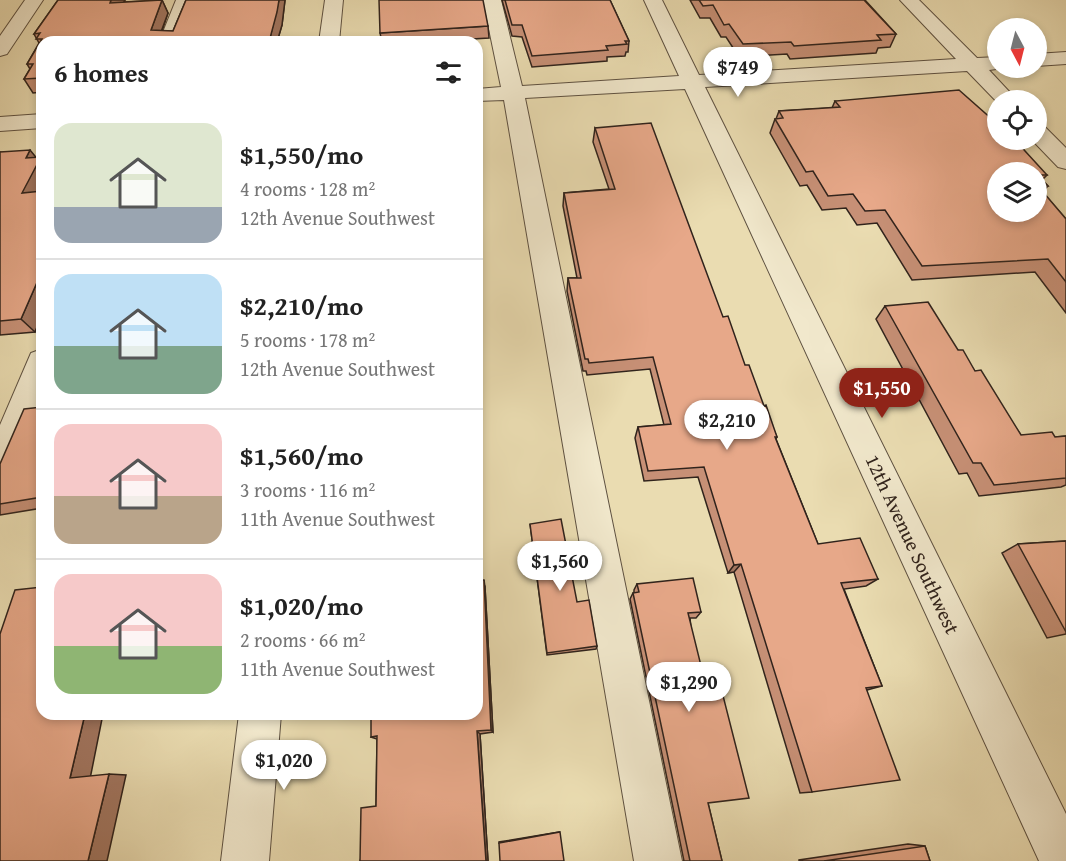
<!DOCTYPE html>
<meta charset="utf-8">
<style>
body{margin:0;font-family:"Gentium Book Plus",serif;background:#f2f2f2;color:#222;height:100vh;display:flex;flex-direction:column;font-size:22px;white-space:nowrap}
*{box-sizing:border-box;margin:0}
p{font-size:20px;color:#767676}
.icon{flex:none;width:33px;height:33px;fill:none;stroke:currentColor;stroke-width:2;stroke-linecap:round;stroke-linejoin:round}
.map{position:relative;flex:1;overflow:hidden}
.side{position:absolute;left:36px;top:36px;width:447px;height:684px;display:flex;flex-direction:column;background:#fff;border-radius:18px;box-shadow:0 3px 9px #0003}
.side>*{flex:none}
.needle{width:39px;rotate:173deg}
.tools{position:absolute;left:987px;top:18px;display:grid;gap:12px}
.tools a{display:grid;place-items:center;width:60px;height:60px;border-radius:50%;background:#fff;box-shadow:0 3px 9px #0003;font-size:30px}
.price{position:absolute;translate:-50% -51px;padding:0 14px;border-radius:21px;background:#fff;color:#222;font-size:20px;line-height:39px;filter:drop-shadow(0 2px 3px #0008)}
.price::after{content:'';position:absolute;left:50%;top:36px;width:18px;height:14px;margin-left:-9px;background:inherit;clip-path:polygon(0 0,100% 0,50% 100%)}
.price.on{background:#8f2418;color:#fff}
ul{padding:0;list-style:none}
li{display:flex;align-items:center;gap:18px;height:150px;padding:0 18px}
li+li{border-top:2px solid #e0e0e0}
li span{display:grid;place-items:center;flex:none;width:168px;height:120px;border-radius:18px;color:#555}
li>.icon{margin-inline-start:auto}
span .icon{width:72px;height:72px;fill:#fffc;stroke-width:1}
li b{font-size:26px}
h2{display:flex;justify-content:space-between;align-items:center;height:72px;padding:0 18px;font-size:26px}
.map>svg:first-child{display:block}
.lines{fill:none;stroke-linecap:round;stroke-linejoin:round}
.minor-casing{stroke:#5e5141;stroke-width:2}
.minor{fill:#f1e8cc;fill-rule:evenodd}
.wall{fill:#c79076;stroke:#30231c;stroke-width:1.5}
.shaded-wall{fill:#a27660;stroke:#30231c;stroke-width:1.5}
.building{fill:#e7a889;stroke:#30231c;stroke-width:1.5;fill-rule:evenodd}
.labels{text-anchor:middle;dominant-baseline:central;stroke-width:6;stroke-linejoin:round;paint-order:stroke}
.street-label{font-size:20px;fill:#30231c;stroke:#f1e8cc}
</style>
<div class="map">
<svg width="1066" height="861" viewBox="0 0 1066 861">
<rect width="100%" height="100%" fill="#eadcb1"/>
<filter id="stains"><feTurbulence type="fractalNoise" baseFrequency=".00333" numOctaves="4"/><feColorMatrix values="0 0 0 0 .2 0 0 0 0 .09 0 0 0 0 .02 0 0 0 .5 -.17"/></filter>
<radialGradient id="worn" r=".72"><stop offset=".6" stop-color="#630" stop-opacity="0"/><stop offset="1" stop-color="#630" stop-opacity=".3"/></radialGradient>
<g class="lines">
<g class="minor-casing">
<path id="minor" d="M 25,0 L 43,0 L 7,54 L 0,56 L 0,36 Z
M 176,0 L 194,0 L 179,42 L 159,42 Z
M 325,0 L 343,0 L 339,42 L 319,42 Z
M 483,0 L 501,0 L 522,86 L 679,76 L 644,0 L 662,0 L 699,75 L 956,59 L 900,0 L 919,0 L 977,58 L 998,57 L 998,68 L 1004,68 L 989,70 L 1017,100 L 998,103 L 967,71 L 705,87 L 1066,814 L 1066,861 L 1039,861 L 685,89 L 525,98 L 682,861 L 634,861 L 504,100 L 477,101 L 477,89 L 501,87 Z
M 1066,52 L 1066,64 L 1036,66 L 1036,54 Z
M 42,114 L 42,128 L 0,131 L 0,117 Z
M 1036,124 L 1044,126 L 1066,148 L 1066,169 L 1058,167 L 1032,140 L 1036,140 Z
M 42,349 L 42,401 L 12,477 L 0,481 L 0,425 L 31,353 Z
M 239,714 L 281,714 L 269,861 L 221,861 Z"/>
</g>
<use href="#minor" class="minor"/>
</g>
<path class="wall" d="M 58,0 L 125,0 L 124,2 L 162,0 L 168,13 L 162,31 L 173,31 L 186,0 L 285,0 L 282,25 L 277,42 L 42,42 L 42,92 L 33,93 L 24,79 L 30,69 L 27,64 L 39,43 L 34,34 Z
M 502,0 L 610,0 L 629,41 L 628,52 L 626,52 L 625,56 L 607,57 L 607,61 L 532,67 L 522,37 L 512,36 Z
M 690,0 L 865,0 L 896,34 L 890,47 L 878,48 L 876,53 L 790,59 L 787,54 L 739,57 L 726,37 L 721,37 L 710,18 L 700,18 Z
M 488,26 L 489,38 L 420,42 L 382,42 L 380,33 Z
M 835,101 L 1047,175 L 1042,180 L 1048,186 L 1042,192 L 1066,219 L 1066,313 L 1035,272 L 912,280 L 877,223 L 857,225 L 846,208 L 822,210 L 807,185 L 800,186 L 770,133 L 775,119 L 776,119 L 779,111 L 832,108 Z
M 595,128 L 723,317 L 777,437 L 776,439 L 818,544 L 878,579 L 866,586 L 844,589 L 882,686 L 867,690 L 812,792 L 800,793 L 734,572 L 728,573 L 698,477 L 644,481 L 635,438 L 638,427 L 664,425 L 650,369 L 587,375 L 586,371 L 583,371 L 567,291 L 568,278 L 577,278 L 563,206 L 564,193 L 609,189 L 593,142 Z
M 0,152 L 36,157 L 41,157 L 42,158 L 42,190 L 41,191 L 35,332 L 0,335 Z
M 885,306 L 958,350 L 975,371 L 1021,435 L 1055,437 L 1066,436 L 1066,485 L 1061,487 L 979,496 L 967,473 L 959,474 L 876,319 Z
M 42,407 L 42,508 L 0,515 L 0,464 Z
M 477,458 L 479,496 L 477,496 Z
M 530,524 L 597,646 L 596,649 L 547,655 Z
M 1066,541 L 1066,634 L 1047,638 L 1002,553 L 1018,544 Z
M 637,584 L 701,612 L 696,618 L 690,618 L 708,803 L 722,861 L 683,861 L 684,861 L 630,599 L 633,593 L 634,592 L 634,590 Z
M 485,587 L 493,732 L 480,734 L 488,861 L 360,861 L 376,806 L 377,739 L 371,737 Z
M 559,832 L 560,832 L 499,843 L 499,842 Z
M 908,844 L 925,846 L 930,861 L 799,861 L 799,860 Z"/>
<path class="shaded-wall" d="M 111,0 L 125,0 L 116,16 L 110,3 Z
M 162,0 L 168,13 L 158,40 L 151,30 Z
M 279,0 L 285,0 L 282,25 L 277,42 L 269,42 Z
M 30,150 L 39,161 L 41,157 L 42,158 L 42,190 L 34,207 L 22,193 L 26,158 Z
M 42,271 L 42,314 L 35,332 L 21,319 Z
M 741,564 L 734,572 L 728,573 L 734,565 Z
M 484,580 L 485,587 L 493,732 L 491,730 Z
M 85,714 L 103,714 L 90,779 L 70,778 Z
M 477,731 L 480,734 L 488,861 L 486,861 Z
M 109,774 L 126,775 L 107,861 L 88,861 Z"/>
<path class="building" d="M 58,0 L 111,0 L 110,3 L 162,0 L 151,30 L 173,31 L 186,0 L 279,0 L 277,12 L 269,42 L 172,42 L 174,39 L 130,42 L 42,42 L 42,78 L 24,79 L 33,64 L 27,64 L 42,39 L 36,39 L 40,33 L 34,34 Z
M 379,0 L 483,0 L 488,26 L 380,33 Z
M 505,0 L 610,0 L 629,41 L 625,41 L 627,44 L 606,46 L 608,50 L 532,56 L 522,25 L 512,25 Z
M 699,0 L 864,0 L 896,34 L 877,35 L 881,40 L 794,46 L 791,42 L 743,44 L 729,24 L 724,25 L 713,5 L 703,6 Z
M 959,90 L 993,120 L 998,121 L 998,140 L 1015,140 L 1047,175 L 1038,175 L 1048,186 L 1038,186 L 1066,219 L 1066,282 L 1048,259 L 922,266 L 885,210 L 865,211 L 853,194 L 828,196 L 813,171 L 806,172 L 775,119 L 783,118 L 779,111 L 840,107 L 835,101 ZM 998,172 L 1036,172 L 1036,212 L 998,212 Z
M 651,123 L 723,317 L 728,316 L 745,365 L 749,365 L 764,406 L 766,405 L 777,437 L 775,437 L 818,544 L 860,538 L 878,579 L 841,583 L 882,686 L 866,688 L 900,780 L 812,792 L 741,564 L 734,565 L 704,467 L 648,471 L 638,427 L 671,424 L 653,357 L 589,363 L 588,359 L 585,359 L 568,278 L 581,278 L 564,193 L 615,189 L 595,128 Z
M 30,150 L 26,158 L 41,157 L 22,193 L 42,191 L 42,271 L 21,319 L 0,321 L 0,152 Z
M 928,302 L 958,350 L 963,350 L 975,371 L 981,370 L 1021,435 L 1052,432 L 1055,437 L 1066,436 L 1066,478 L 994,485 L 981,463 L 973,463 L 885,306 Z
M 42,407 L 42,497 L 0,504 L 0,464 L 24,409 Z
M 561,519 L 577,602 L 589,600 L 597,646 L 547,653 L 530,524 Z
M 1066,541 L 1066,632 L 1018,544 Z
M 693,578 L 701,612 L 688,613 L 703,674 L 717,672 L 749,798 L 708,803 L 722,861 L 690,861 L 633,593 L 639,592 L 637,584 Z
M 477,580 L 484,580 L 491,730 L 477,731 L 486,861 L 360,861 L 361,808 L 376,806 L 377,736 L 371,737 L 371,714 L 477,714 Z
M 42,587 L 42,714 L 85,714 L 70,778 L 109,774 L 88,861 L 0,861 L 0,634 L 15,590 Z
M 560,832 L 564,861 L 500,861 L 499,843 Z
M 925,846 L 930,861 L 824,861 Z"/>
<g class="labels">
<g class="street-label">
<text transform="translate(913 544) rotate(65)">12th Avenue Southwest</text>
</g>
</g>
<rect width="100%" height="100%" filter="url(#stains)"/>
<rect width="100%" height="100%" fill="url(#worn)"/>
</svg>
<div class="tools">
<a><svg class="needle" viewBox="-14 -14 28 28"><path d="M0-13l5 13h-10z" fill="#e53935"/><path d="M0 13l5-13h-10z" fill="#767676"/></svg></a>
<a><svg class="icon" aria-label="locate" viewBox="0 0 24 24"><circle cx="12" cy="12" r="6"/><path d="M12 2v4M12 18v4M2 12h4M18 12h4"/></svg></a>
<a><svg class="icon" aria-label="layers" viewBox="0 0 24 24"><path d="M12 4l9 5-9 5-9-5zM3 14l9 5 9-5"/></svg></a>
</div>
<b class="price" style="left:738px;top:98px">$749</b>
<b class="price on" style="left:882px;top:419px">$1,550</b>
<b class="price" style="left:727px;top:451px">$2,210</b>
<b class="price" style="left:560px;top:592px">$1,560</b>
<b class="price" style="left:689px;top:713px">$1,290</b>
<b class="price" style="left:284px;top:791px">$1,020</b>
<section class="side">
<h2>6 homes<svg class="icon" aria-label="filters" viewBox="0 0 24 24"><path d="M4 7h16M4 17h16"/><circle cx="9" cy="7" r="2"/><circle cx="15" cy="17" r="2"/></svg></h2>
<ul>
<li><span style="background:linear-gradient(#dfe7d0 70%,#9aa5b1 0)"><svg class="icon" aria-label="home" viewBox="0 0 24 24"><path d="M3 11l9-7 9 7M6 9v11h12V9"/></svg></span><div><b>$1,550/mo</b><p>4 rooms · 128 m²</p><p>12th Avenue Southwest</p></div></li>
<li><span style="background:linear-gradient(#bfe0f5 60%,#7fa58c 0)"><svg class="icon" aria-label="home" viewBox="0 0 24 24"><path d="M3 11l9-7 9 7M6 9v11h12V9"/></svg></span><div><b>$2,210/mo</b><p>5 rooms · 178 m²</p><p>12th Avenue Southwest</p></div></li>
<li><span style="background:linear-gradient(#f6c9c9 60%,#b9a48a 0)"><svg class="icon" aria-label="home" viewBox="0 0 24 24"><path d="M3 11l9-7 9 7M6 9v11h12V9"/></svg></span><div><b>$1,560/mo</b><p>3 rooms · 116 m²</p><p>11th Avenue Southwest</p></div></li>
<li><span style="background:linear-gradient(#f6c9c9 60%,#8fb573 0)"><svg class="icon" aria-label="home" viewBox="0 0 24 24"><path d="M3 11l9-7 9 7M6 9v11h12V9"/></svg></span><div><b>$1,020/mo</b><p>2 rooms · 66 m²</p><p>11th Avenue Southwest</p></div></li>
</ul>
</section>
</div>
